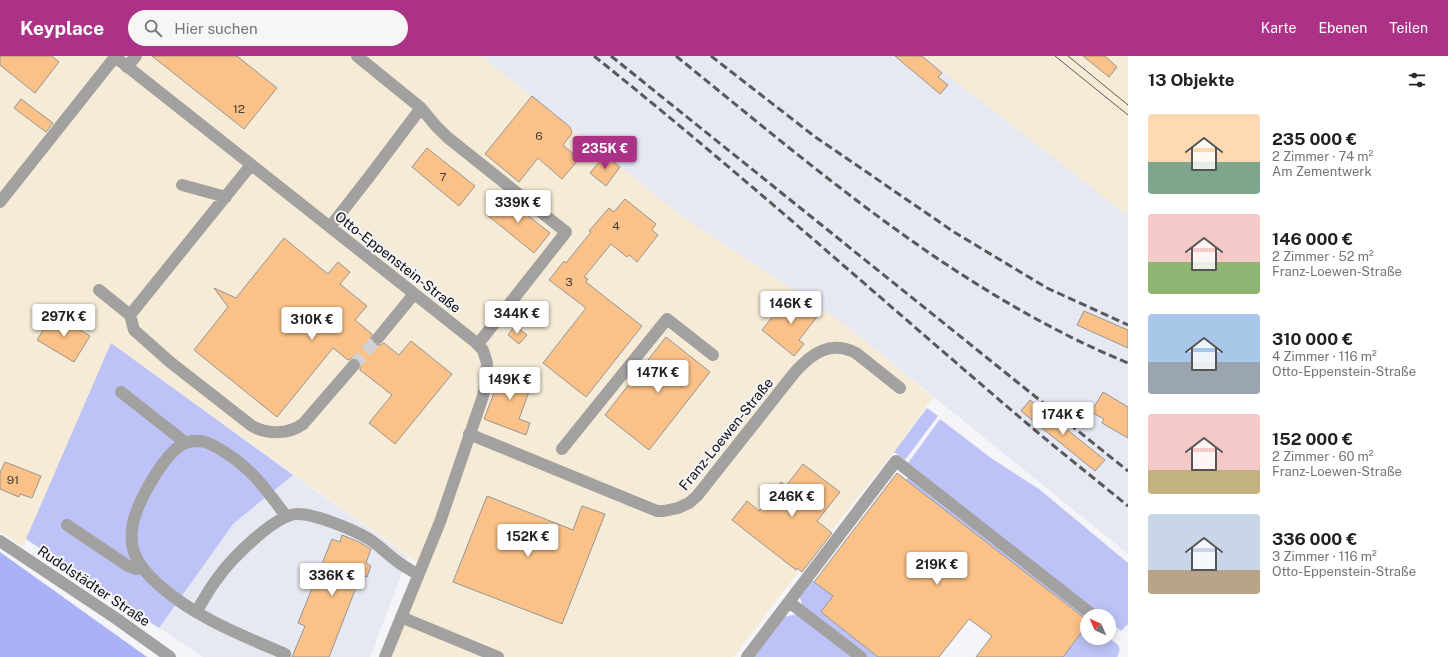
<!DOCTYPE html>
<html lang="de">
<meta charset="utf-8">
<style>
body{margin:0;font-family:"Public Sans",sans-serif;background:#f6f6f6;color:#202124;height:100vh;display:flex;flex-direction:column;font-size:15px;white-space:nowrap}
*{box-sizing:border-box;margin:0}
p{font-size:13px;color:#757577}
.icon{flex:none;width:22px;height:22px;fill:none;stroke:currentColor;stroke-width:2;stroke-linecap:round;stroke-linejoin:round}
.map{position:relative;flex:1;overflow:hidden}
.drawer{display:flex;flex-direction:column;background:#fff;width:320px}
.drawer>*{flex:none}
.needle{width:26px;rotate:315deg}
.controls{position:absolute;left:1080px;top:553px;display:grid;gap:8px}
.controls a{display:grid;place-items:center;width:36px;height:36px;border-radius:50%;background:#fff;box-shadow:0 2px 10px #0003;font-size:20px}
.price{position:absolute;translate:-50% -34px;padding:0 9px;border-radius:4px;background:#fff;color:#222;font-size:13px;line-height:26px;filter:drop-shadow(0 1px 2px #0008)}
.price::after{content:'';position:absolute;left:50%;top:24px;width:12px;height:9px;margin-left:-6px;background:inherit;clip-path:polygon(0 0,100% 0,50% 100%)}
.price.current{background:#ac3287;color:#fff}
ul{padding:0;list-style:none}
li{display:flex;align-items:center;gap:12px;height:100px;padding:0 20px}
li span{display:grid;place-items:center;flex:none;width:112px;height:80px;border-radius:4px;color:#555}
li>.icon{margin-inline-start:auto}
span .icon{width:48px;height:48px;fill:#fffc;stroke-width:1}
li b{font-size:17px}
h2{display:flex;justify-content:space-between;align-items:center;height:48px;padding:0 20px;font-size:17px}
header{display:flex;align-items:center;gap:24px;box-sizing:border-box;height:56px;padding:0 20px;background:#ac3287;color:#fff}
header strong{font-size:19px}
nav{display:flex;gap:22px;margin-inline-start:auto;font-size:14px}
.search{width:280px;height:36px;background:#f6f6f6;display:flex;align-items:center;gap:10px;box-sizing:border-box;padding:0 14px;border-radius:22px;color:#757577;font-size:15px}
main{display:flex;flex:1;min-height:0}
.map>svg:first-child{display:block}
.built{fill:#e6e8f2}
.industrial{fill:#f5ebd6}
.green{fill:#bdc3f6}
.forest{fill:#aab2f7}
.building{fill:#fac188;stroke:#989593}
.lines{fill:none;stroke-linecap:round;stroke-linejoin:round}
.minor-tunnel{stroke:#d2d2d6;stroke-width:12;stroke-dasharray:12 6;stroke-linecap:butt}
.minor{stroke:#a2a1a0;stroke-width:12}
.tram{stroke:#59595b;stroke-width:1}
.rail{stroke:#59595b;stroke-width:3;stroke-dasharray:8 4;stroke-linecap:butt}
.labels{text-anchor:middle;dominant-baseline:central;stroke-width:4;stroke-linejoin:round;paint-order:stroke}
.number-label{font-size:12px;fill:#4a3c2e}
.street-label{font-size:14px;fill:#0f0f10;stroke:#f5f5f9}
</style>
<header>
<strong>Keyplace</strong>
<div class="search"><svg class="icon" aria-label="search" viewBox="0 0 24 24"><circle cx="10" cy="10" r="6"/><path d="M15 15l6 6"/></svg>Hier suchen</div>
<nav><a>Karte</a><a>Ebenen</a><a>Teilen</a></nav>
</header>
<main>
<div class="map">
<svg width="1128" height="601" viewBox="0 0 1128 601">
<rect width="100%" height="100%" fill="#f5f5f9"/>
<path class="built" d="M 481,0 L 926,0 L 1128,160 L 1128,498 L 860,281 L 831,259 L 683,161 Z
M 111,287 L 408,501 L 370,601 L 203,601 L 26,483 Z"/>
<path class="industrial" d="M 0,0 L 481,0 L 683,161 L 831,259 L 860,281 L 933,341 L 894,396 L 779,541 L 734,601 L 390,601 L 425,512 L 111,287 L 23,491 L 0,476 Z
M 923,0 L 1128,0 L 1128,160 Z"/>
<path class="green" d="M 111,287 L 293,419 L 233,468 L 159,572 L 26,483 Z
M 927,352 L 938,360 L 905,404 L 894,396 Z
M 940,363 L 991,402 L 1039,433 L 1128,507 L 1128,568 L 1121,575 L 1109,565 L 1109,560 L 1102,560 L 908,407 Z
M 910,419 L 1087,560 L 1087,564 L 906,424 Z
M 812,524 L 833,540 L 821,556 L 878,601 L 867,601 L 802,549 L 800,541 Z
M 798,558 L 854,601 L 752,601 L 783,561 Z
M 1087,569 L 1087,582 L 1109,582 C 1117,588 1123,590 1117,601 L 1063,601 Z"/>
<path class="forest" d="M 0,496 L 147,601 L 0,601 Z"/>
<path class="building" d="M 0,0 L 52,0 L 59,6 L 35,37 L 0,9 Z
M 152,0 L 237,0 L 277,32 L 244,73 Z
M 895,0 L 922,0 L 942,17 L 938,21 L 948,29 L 940,38 Z
M 1083,0 L 1105,0 L 1117,11 L 1109,21 Z
M 532,40 L 570,71 L 572,77 L 563,89 L 579,103 L 562,123 L 538,102 L 519,126 L 485,98 Z
M 21,43 L 53,67 L 46,76 L 14,52 Z
M 427,92 L 475,130 L 459,150 L 412,111 Z
M 605,99 L 620,111 L 606,130 L 590,117 Z
M 502,139 L 550,177 L 534,197 L 486,158 Z
M 625,143 L 656,168 L 652,174 L 658,179 L 637,206 L 629,199 L 627,201 L 611,188 L 584,221 L 588,223 L 586,226 L 642,270 L 586,341 L 543,307 L 586,252 L 549,224 L 564,205 L 566,207 L 591,176 L 589,175 L 609,152 L 614,156 Z
M 284,182 L 328,218 L 338,206 L 350,216 L 340,228 L 367,250 L 355,264 L 372,278 L 371,284 L 374,288 L 380,289 L 384,287 L 399,299 L 411,285 L 452,318 L 395,388 L 369,367 L 392,339 L 360,314 L 361,306 L 356,302 L 352,302 L 348,304 L 333,292 L 277,361 L 194,294 L 228,251 L 214,232 L 236,242 Z
M 799,241 L 820,257 L 799,284 L 804,288 L 794,300 L 762,274 L 782,249 L 789,254 Z
M 1084,255 L 1128,274 L 1128,292 L 1077,269 Z
M 53,258 L 90,280 L 74,306 L 37,284 Z
M 515,270 L 527,279 L 519,288 L 508,279 Z
M 666,281 L 710,316 L 649,394 L 605,359 Z
M 504,311 L 534,322 L 519,363 L 530,367 L 526,379 L 484,363 Z
M 1103,336 L 1128,351 L 1128,382 L 1102,367 L 1104,363 L 1091,356 Z
M 1030,344 L 1105,404 L 1095,415 L 1021,355 Z
M 5,406 L 41,420 L 32,442 L 20,438 L 19,441 L 0,433 L 0,417 Z
M 803,408 L 840,436 L 817,465 L 832,477 L 802,516 L 797,512 L 796,514 L 732,464 L 747,445 L 759,455 L 781,426 L 786,430 Z
M 897,417 L 1087,564 L 1087,569 L 1063,601 L 976,601 L 992,580 L 969,563 L 939,601 L 878,601 L 821,556 L 833,540 L 814,526 Z
M 487,440 L 573,474 L 582,450 L 605,458 L 562,568 L 453,526 Z
M 342,479 L 359,486 L 371,493 L 366,507 L 371,510 L 367,521 L 361,519 L 329,601 L 292,601 L 305,570 L 298,567 L 332,483 L 340,486 Z"/>
<g class="lines">
<path class="minor-tunnel" d="M 354,309 L 378,282"/>
<path class="minor" d="M 114,0 L 474,285 L 483,294 L 487,307 L 486,326 L 483,340 L 440,466 L 385,601
M 357,0 L 421,52 L 435,69 L 447,81 L 566,176 L 478,288
M 127,11 L 136,0
M 251,109 L 130,259 L 134,274 L 170,306 L 252,370 C 268,379 289,378 303,368 L 354,309
M 182,129 L 226,141
M 0,146 L 115,1
M 330,171 L 369,121 L 421,52
M 99,234 L 130,259
M 378,282 L 414,238
M 121,336 L 186,387
M 469,378 L 657,455 L 664,455 L 678,452 L 689,447 L 697,440 L 795,316 C 812,297 831,284 856,297 L 900,332
M 562,393 L 667,263 L 713,299
M 67,469 L 128,510 L 136,513 L 142,511
M 0,485 L 114,561 L 170,601
M 789,546 L 861,601
M 196,556 C 203,545 209,533 217,523 C 230,504 275,458 298,458 C 316,458 354,474 369,483 C 380,490 388,499 398,506 C 405,511 411,514 418,519
M 401,561 L 498,601
M 285,598 C 241,579 194,561 158,528 C 150,521 142,513 137,503 C 132,494 131,484 132,474 C 134,450 162,402 181,389 C 188,385 197,384 205,386 C 212,388 220,393 226,397 C 252,413 268,436 286,460
M 747,601 L 896,405 L 1094,560"/>
<path class="tram" d="M 1055,0 L 1128,59
M 1068,0 L 1128,49"/>
<path class="rail" d="M 594,0 C 743,119 885,247 1030,370 C 1062,397 1095,423 1128,450
M 611,0 L 1128,415
M 676,0 C 817,114 958,237 1128,307
M 711,0 L 814,80 L 954,176 L 1047,232 L 1128,269"/>
</g>
<g class="labels">
<g class="number-label">
<text x="239" y="53">12</text>
<text x="539" y="80">6</text>
<text x="443" y="121">7</text>
<text x="616" y="170">4</text>
<text x="569" y="226">3</text>
<text x="13" y="424">91</text>
</g>
<g class="street-label">
<text transform="translate(398 206) rotate(38)">Otto-Eppenstein-Straße</text>
<text transform="translate(726 378) rotate(-51)">Franz-Loewen-Straße</text>
<text transform="translate(94 530) rotate(34)">Rudolstädter Straße</text>
</g>
</g>
</svg>
<div class="controls">
<a><svg class="needle" viewBox="-14 -14 28 28"><path d="M0-13l5 13h-10z" fill="#e53935"/><path d="M0 13l5-13h-10z" fill="#757577"/></svg></a>
</div>
<b class="price current" style="left:605px;top:114px">235K €</b>
<b class="price" style="left:518px;top:168px">339K €</b>
<b class="price" style="left:791px;top:269px">146K €</b>
<b class="price" style="left:517px;top:279px">344K €</b>
<b class="price" style="left:64px;top:282px">297K €</b>
<b class="price" style="left:312px;top:285px">310K €</b>
<b class="price" style="left:658px;top:338px">147K €</b>
<b class="price" style="left:510px;top:345px">149K €</b>
<b class="price" style="left:1063px;top:380px">174K €</b>
<b class="price" style="left:792px;top:462px">246K €</b>
<b class="price" style="left:528px;top:502px">152K €</b>
<b class="price" style="left:937px;top:530px">219K €</b>
<b class="price" style="left:332px;top:541px">336K €</b>
</div>
<section class="drawer">
<h2>13 Objekte<svg class="icon" aria-label="filters" viewBox="0 0 24 24"><path d="M4 7h16M4 17h16"/><circle cx="9" cy="7" r="2"/><circle cx="15" cy="17" r="2"/></svg></h2>
<ul>
<li><span style="background:linear-gradient(#ffd9b3 60%,#7fa58c 0)"><svg class="icon" aria-label="home" viewBox="0 0 24 24"><path d="M3 11l9-7 9 7M6 9v11h12V9"/></svg></span><div><b>235 000 €</b><p>2 Zimmer · 74 m²</p><p>Am Zementwerk</p></div></li>
<li><span style="background:linear-gradient(#f6c9c9 60%,#8fb573 0)"><svg class="icon" aria-label="home" viewBox="0 0 24 24"><path d="M3 11l9-7 9 7M6 9v11h12V9"/></svg></span><div><b>146 000 €</b><p>2 Zimmer · 52 m²</p><p>Franz-Loewen-Straße</p></div></li>
<li><span style="background:linear-gradient(#a9c7e8 60%,#9aa5b1 0)"><svg class="icon" aria-label="home" viewBox="0 0 24 24"><path d="M3 11l9-7 9 7M6 9v11h12V9"/></svg></span><div><b>310 000 €</b><p>4 Zimmer · 116 m²</p><p>Otto-Eppenstein-Straße</p></div></li>
<li><span style="background:linear-gradient(#f6c9c9 70%,#c2b280 0)"><svg class="icon" aria-label="home" viewBox="0 0 24 24"><path d="M3 11l9-7 9 7M6 9v11h12V9"/></svg></span><div><b>152 000 €</b><p>2 Zimmer · 60 m²</p><p>Franz-Loewen-Straße</p></div></li>
<li><span style="background:linear-gradient(#c9d6e8 70%,#b9a48a 0)"><svg class="icon" aria-label="home" viewBox="0 0 24 24"><path d="M3 11l9-7 9 7M6 9v11h12V9"/></svg></span><div><b>336 000 €</b><p>3 Zimmer · 116 m²</p><p>Otto-Eppenstein-Straße</p></div></li>
</ul>
</section>
</main>
